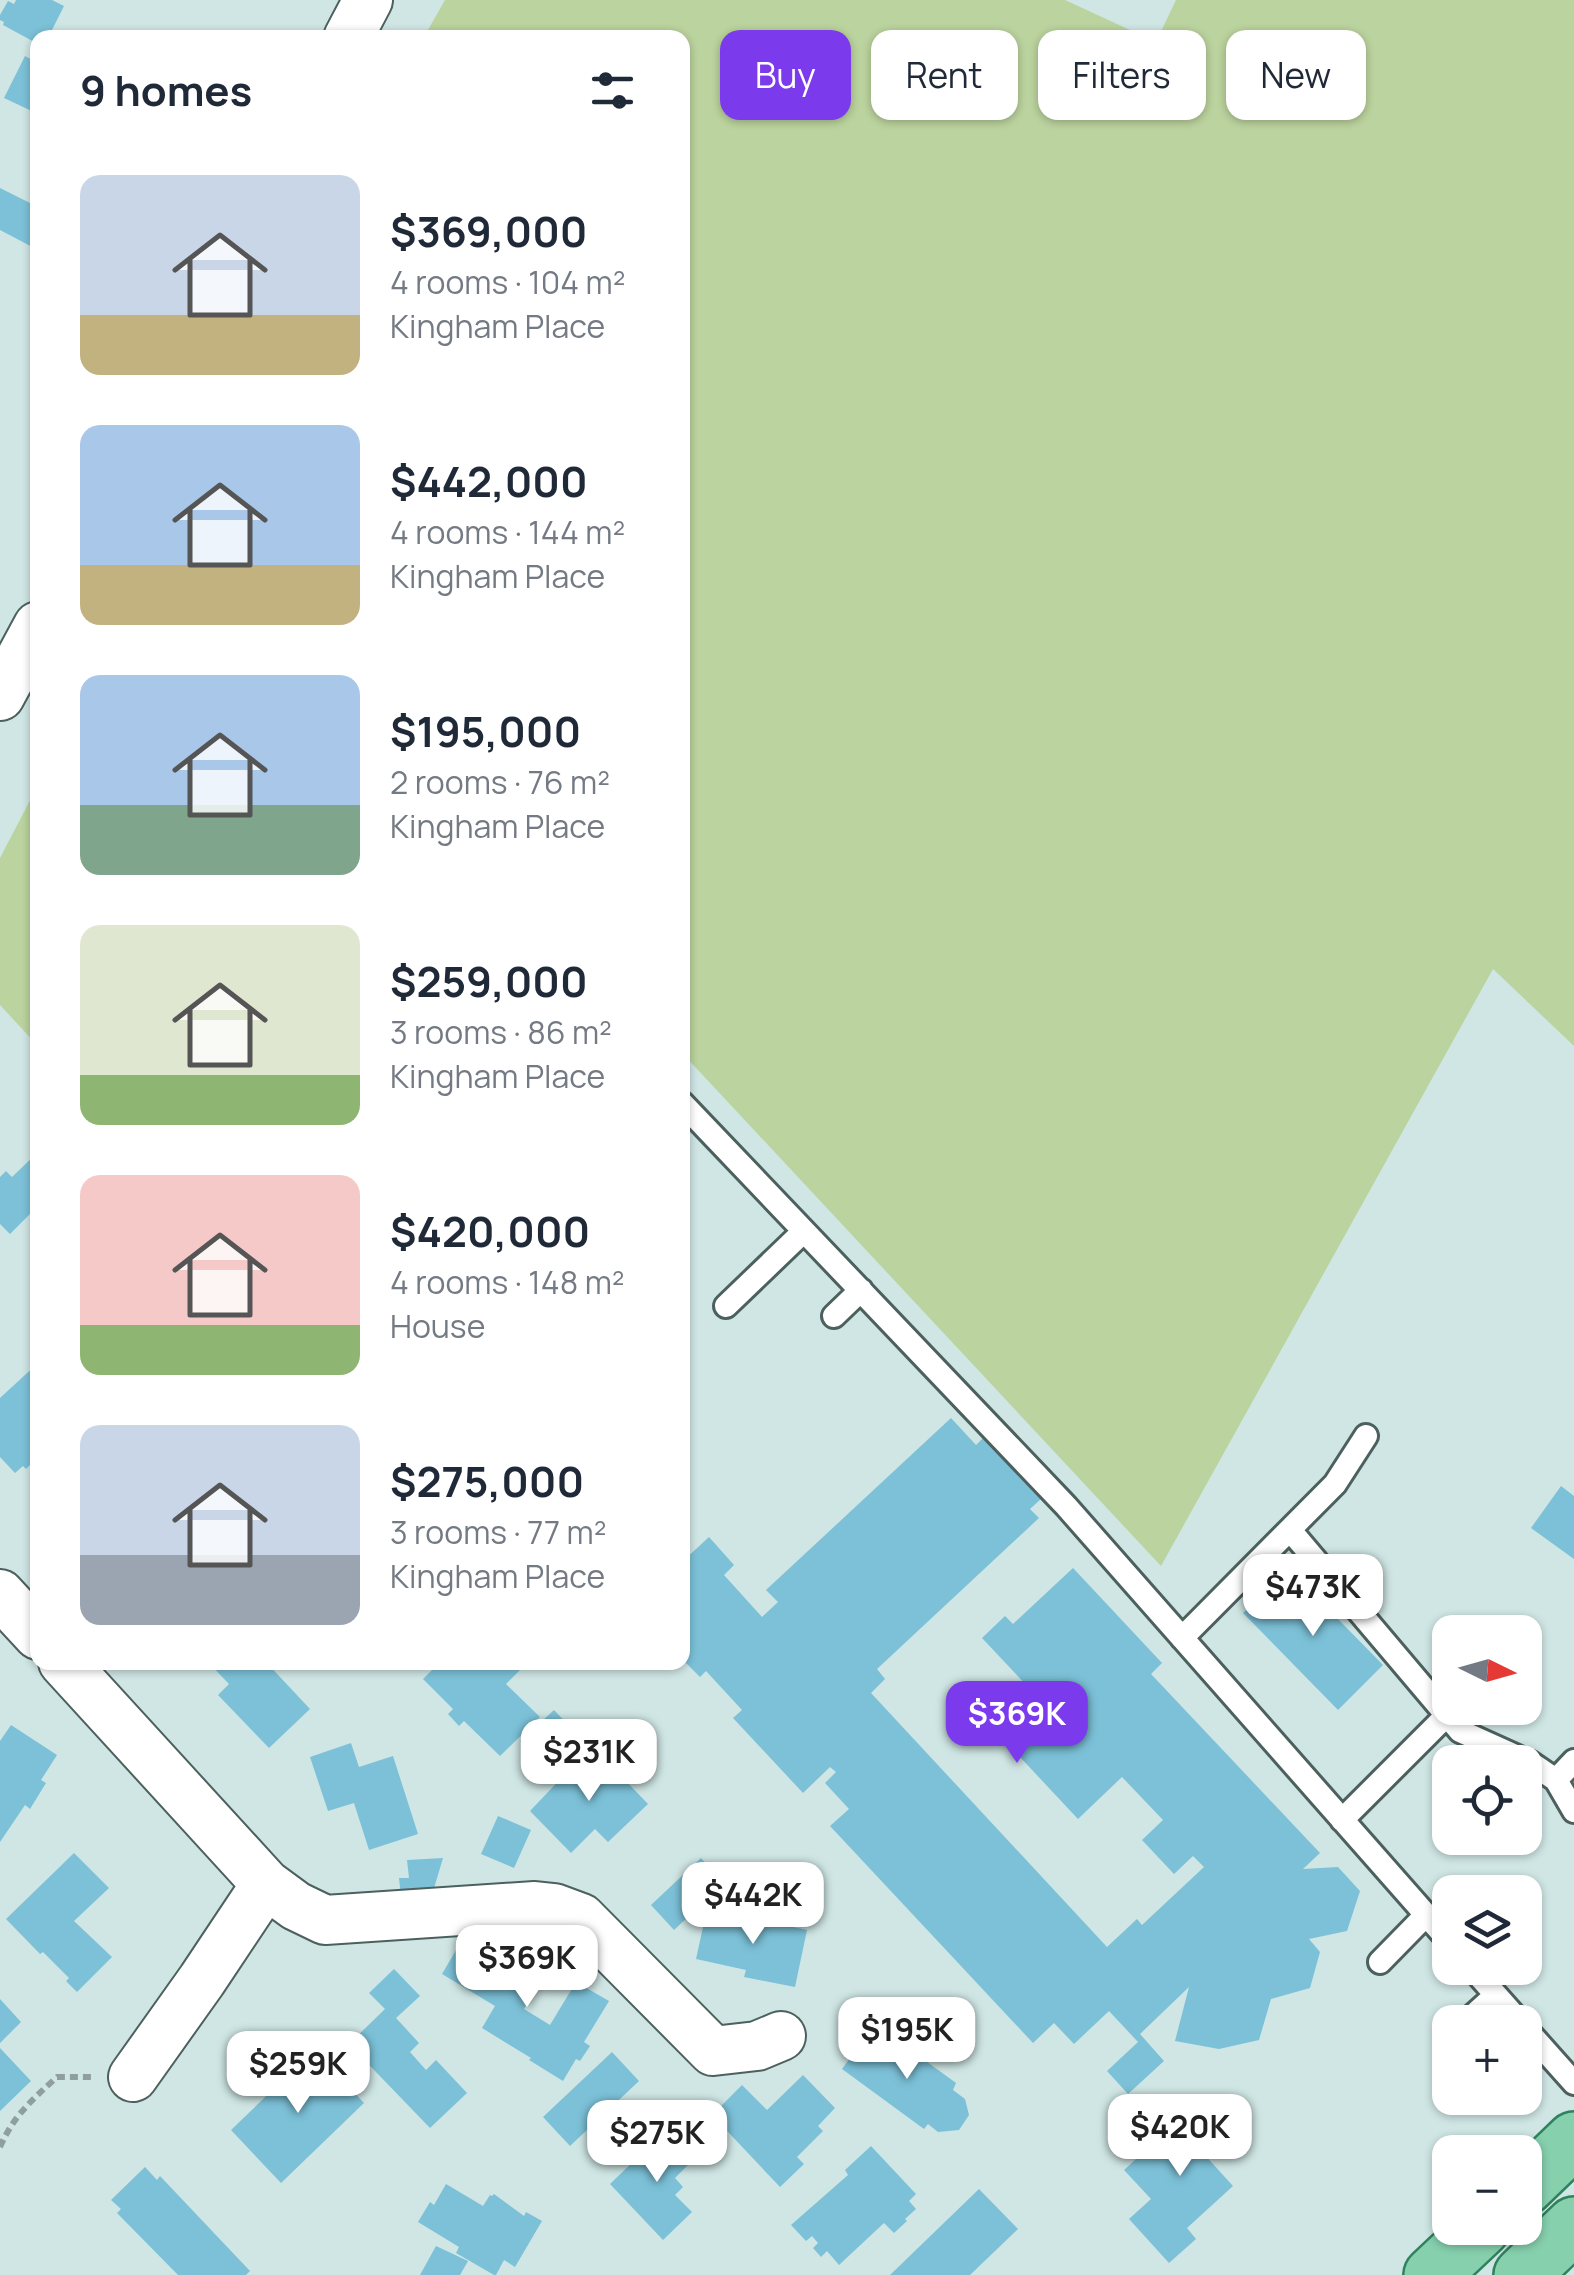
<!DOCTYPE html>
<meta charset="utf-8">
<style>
body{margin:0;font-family:Manrope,sans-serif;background:#f2f2f3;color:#1f2937;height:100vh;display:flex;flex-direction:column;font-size:38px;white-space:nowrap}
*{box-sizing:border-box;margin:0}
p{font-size:32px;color:#747a83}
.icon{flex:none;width:55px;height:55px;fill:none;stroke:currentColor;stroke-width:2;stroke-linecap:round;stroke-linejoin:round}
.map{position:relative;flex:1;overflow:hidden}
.drawer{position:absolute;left:30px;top:30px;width:660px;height:1640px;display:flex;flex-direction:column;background:#fff;border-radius:20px;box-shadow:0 2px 8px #0004}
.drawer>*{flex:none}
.banner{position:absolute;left:720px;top:30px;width:702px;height:90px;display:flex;gap:20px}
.needle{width:65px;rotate:95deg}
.fabs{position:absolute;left:1432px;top:1615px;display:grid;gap:20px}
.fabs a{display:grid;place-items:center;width:110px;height:110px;border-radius:20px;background:#fff;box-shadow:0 2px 8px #0004;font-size:50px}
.price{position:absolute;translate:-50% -85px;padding:0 22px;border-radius:20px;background:#fff;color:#222;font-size:32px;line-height:65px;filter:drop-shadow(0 2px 5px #0008)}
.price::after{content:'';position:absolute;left:50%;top:60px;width:30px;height:22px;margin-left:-15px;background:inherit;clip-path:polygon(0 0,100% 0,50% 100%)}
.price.active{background:#7c3aed;color:#fff}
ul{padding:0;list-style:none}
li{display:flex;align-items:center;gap:30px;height:250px;padding:0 50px}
li span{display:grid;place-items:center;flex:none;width:280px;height:200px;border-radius:20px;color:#555}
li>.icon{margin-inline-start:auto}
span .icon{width:120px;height:120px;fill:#fffc;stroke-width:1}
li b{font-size:42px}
h2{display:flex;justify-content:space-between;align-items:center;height:120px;padding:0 50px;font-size:42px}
.pill{padding:0 35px;border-radius:20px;background:#fff;box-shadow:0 2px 8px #0004;font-size:35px;line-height:90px}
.pill.active{background:#7c3aed;color:#fff}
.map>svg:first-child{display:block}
.green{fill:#bbd39e}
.building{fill:#7cc1d8}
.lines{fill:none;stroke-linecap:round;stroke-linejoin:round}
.service-casing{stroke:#4c605e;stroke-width:28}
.minor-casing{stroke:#4c605e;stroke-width:52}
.primary-casing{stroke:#2e825d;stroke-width:60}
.path{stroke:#8e9f9e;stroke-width:6;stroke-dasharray:8 5;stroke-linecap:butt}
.service{stroke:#fff;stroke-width:22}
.minor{stroke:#fff;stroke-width:48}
.primary{stroke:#86d0ae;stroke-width:55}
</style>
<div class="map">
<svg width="1574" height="2275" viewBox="0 0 1574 2275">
<rect width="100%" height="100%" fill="#cfe6e4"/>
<path class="green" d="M 445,0 L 1065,0 L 1156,42 L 1176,0 L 1574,0 L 1574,1046 L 1493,969 L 1161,1566 L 683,1054 L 682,38 L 424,37 Z
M 37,787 L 37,1045 L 0,1005 L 0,858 Z"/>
<path class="building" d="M 16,0 L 52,0 L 64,6 L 48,38 L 38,38 L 38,44 L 3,25 L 4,22 L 0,20 L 0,15 L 8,1 L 14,4 Z
M 25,56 L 38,63 L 38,114 L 4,98 Z
M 0,188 L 38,207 L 38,250 L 0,230 Z
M 38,1152 L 38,1215 L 33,1211 L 10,1234 L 0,1224 L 0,1177 L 6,1171 L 12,1177 Z
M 38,1363 L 38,1457 L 26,1469 L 23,1466 L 15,1473 L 0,1457 L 0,1398 Z
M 951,1418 L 976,1445 L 985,1436 L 1042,1498 L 1030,1509 L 1039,1518 L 877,1669 L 885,1679 L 871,1693 L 1107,1947 L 1137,1919 L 1142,1925 L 1204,1867 L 1193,1856 L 1174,1874 L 1142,1840 L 1163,1820 L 1122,1777 L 1078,1819 L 989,1724 L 1028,1687 L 982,1638 L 1005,1616 L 1013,1624 L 1073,1568 L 1162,1663 L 1151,1674 L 1320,1853 L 1303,1869 L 1338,1867 L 1360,1891 L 1347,1931 L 1309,1939 L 1320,1952 L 1310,1988 L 1271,1999 L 1259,2040 L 1219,2049 L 1175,2041 L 1189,1987 L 1140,2034 L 1164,2061 L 1128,2094 L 1107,2071 L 1138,2042 L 1109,2011 L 1074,2044 L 1054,2023 L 1033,2043 L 830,1826 L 849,1809 L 825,1783 L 836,1772 L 830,1767 L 803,1793 L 733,1718 L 742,1710 L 706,1671 L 700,1677 L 682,1659 L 682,1562 L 709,1537 L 734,1565 L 724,1575 L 762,1617 L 778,1602 L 766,1590 Z
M 1561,1486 L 1574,1496 L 1574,1559 L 1531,1528 Z
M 1289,1569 L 1383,1665 L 1338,1710 L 1243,1613 Z
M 208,1662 L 266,1662 L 310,1709 L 269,1748 L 218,1695 L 229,1684 Z
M 440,1662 L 528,1662 L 506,1684 L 540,1717 L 500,1756 L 464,1721 L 459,1726 L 448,1714 L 453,1709 L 423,1679 Z
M 554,1710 L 578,1735 L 545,1767 L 520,1741 Z
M 11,1725 L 57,1755 L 41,1780 L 46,1783 L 30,1809 L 25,1805 L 0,1842 L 0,1741 Z
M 351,1743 L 359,1767 L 393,1756 L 418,1834 L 369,1850 L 354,1803 L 328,1811 L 310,1757 Z
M 597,1751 L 648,1804 L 608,1842 L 595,1829 L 571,1853 L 530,1811 L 568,1771 L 571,1775 Z
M 498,1816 L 531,1830 L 514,1868 L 481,1854 Z
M 74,1853 L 109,1888 L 74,1921 L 112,1957 L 77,1992 L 66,1981 L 69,1978 L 43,1952 L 40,1954 L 6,1919 Z
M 443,1858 L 432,1895 L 401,1897 L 399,1878 L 409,1878 L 407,1860 Z
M 701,1858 L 724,1883 L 674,1930 L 651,1905 Z
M 707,1909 L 807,1930 L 795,1987 L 744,1977 L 746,1970 L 696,1959 Z
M 462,1940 L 483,1953 L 486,1947 L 500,1956 L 498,1960 L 538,1985 L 524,2009 L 550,2025 L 576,1982 L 609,2001 L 584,2042 L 590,2046 L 580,2061 L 576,2059 L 563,2081 L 529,2060 L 531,2058 L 482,2028 L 495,2006 L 442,1974 Z
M 394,1969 L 420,1996 L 396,2018 L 419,2043 L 410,2052 L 426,2070 L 436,2060 L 467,2093 L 430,2128 L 349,2044 L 385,2009 L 369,1993 Z
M 0,1999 L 21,2022 L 0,2043 Z
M 875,2024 L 956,2083 L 953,2090 L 965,2099 L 969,2115 L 959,2130 L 938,2132 L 928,2124 L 924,2129 L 842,2069 Z
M 0,2048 L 31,2081 L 0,2111 Z
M 314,2050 L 364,2103 L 281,2183 L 231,2130 Z
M 612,2052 L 639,2081 L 570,2146 L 543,2117 Z
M 803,2075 L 835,2108 L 818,2126 L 823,2131 L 797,2157 L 804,2164 L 780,2187 L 712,2115 L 742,2085 L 767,2110 Z
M 1205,2096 L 1233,2125 L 1203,2153 L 1233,2186 L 1187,2228 L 1196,2239 L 1169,2263 L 1129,2219 L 1151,2199 L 1124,2170 Z
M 666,2130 L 694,2159 L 675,2178 L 683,2187 L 675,2195 L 692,2212 L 663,2240 L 610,2184 Z
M 871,2146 L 916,2194 L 909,2201 L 916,2209 L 905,2219 L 907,2221 L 894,2233 L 884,2223 L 839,2265 L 827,2251 L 821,2257 L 813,2248 L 818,2243 L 812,2236 L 806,2241 L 791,2225 L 848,2175 L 845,2170 Z
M 145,2167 L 157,2180 L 160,2176 L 250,2271 L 246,2275 L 178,2275 L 117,2213 L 121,2209 L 111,2200 Z
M 446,2184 L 483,2206 L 490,2195 L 492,2196 L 494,2194 L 524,2216 L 526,2212 L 542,2221 L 515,2267 L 504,2260 L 496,2275 L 494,2275 L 456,2253 L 459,2247 L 418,2222 L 430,2202 L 434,2205 Z
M 979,2189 L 1018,2229 L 970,2275 L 890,2275 Z
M 436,2246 L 468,2261 L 460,2275 L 420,2275 Z"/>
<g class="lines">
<g class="service-casing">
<path id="service" d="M 682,1103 L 1066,1506 L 1450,1942
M 726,1306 L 804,1231
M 834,1316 L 861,1290
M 1290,1530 L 1460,1731 L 1531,1763 L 1556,1780 L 1574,1811
M 1182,1638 L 1335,1484 L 1366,1436
M 1556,1780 L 1574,1761
M 1342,1820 L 1447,1715
M 1380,1962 L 1426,1915
M 1472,1968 L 1520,2022
M 1466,2022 L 1496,1995
M 1525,2028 L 1574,2083"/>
</g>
<g class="minor-casing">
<path id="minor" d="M 348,38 L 368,0
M 0,696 L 38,626
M 0,1594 L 38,1635
M 63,1662 L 266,1884 L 202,1980 L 133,2077
M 266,1884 L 296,1906 L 325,1920 L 535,1906 L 554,1908 L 581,1918 L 713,2051 L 757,2046 L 781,2036"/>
</g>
<g class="primary-casing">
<path id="primary" d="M 1525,2187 L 1574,2140
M 1432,2275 L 1482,2228
M 1522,2275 L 1574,2225"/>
</g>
<path class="path" d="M 1525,2094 L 1534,2104
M 0,2147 C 14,2115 32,2100 57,2077 L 92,2077"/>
<use href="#service" class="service"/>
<use href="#minor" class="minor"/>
<use href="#primary" class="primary"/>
</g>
</svg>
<div class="fabs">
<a><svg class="needle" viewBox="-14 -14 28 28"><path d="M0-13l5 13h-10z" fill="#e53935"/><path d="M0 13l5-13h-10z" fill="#747a83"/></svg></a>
<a><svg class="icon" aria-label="locate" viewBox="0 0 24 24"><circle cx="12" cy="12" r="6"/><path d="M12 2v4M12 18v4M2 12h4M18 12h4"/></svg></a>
<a><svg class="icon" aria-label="layers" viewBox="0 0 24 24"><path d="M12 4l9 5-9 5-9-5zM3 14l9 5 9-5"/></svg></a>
<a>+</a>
<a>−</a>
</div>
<b class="price" style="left:1313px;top:1639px">$473K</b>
<b class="price active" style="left:1017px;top:1766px">$369K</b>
<b class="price" style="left:589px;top:1804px">$231K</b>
<b class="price" style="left:753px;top:1947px">$442K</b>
<b class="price" style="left:527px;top:2010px">$369K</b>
<b class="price" style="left:907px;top:2082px">$195K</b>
<b class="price" style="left:298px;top:2116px">$259K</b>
<b class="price" style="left:1180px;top:2179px">$420K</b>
<b class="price" style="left:657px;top:2185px">$275K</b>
<div class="banner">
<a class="pill active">Buy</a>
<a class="pill">Rent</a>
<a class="pill">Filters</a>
<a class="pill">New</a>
</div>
<section class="drawer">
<h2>9 homes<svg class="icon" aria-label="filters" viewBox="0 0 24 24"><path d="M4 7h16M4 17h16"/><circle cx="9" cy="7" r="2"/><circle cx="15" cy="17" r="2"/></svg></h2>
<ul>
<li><span style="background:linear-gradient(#c9d6e8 70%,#c2b280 0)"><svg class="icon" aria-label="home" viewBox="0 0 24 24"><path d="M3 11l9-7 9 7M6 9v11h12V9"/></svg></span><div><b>$369,000</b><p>4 rooms · 104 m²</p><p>Kingham Place</p></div></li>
<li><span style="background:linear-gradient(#a9c7e8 70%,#c2b280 0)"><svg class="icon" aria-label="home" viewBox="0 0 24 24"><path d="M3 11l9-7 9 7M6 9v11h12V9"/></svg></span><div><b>$442,000</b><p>4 rooms · 144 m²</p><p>Kingham Place</p></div></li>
<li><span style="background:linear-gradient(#a9c7e8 65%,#7fa58c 0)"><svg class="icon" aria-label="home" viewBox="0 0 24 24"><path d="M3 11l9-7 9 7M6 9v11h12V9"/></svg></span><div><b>$195,000</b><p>2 rooms · 76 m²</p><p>Kingham Place</p></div></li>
<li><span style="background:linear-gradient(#dfe7d0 75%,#8fb573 0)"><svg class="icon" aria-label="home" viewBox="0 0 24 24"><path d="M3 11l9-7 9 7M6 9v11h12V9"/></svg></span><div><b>$259,000</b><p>3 rooms · 86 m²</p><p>Kingham Place</p></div></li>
<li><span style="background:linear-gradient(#f6c9c9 75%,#8fb573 0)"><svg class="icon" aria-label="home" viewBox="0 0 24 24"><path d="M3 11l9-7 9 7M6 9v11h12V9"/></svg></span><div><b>$420,000</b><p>4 rooms · 148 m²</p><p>House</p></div></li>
<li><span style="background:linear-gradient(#c9d6e8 65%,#9aa5b1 0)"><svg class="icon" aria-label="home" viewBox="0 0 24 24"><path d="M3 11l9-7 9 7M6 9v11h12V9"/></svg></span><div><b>$275,000</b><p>3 rooms · 77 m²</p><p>Kingham Place</p></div></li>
</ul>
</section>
</div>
